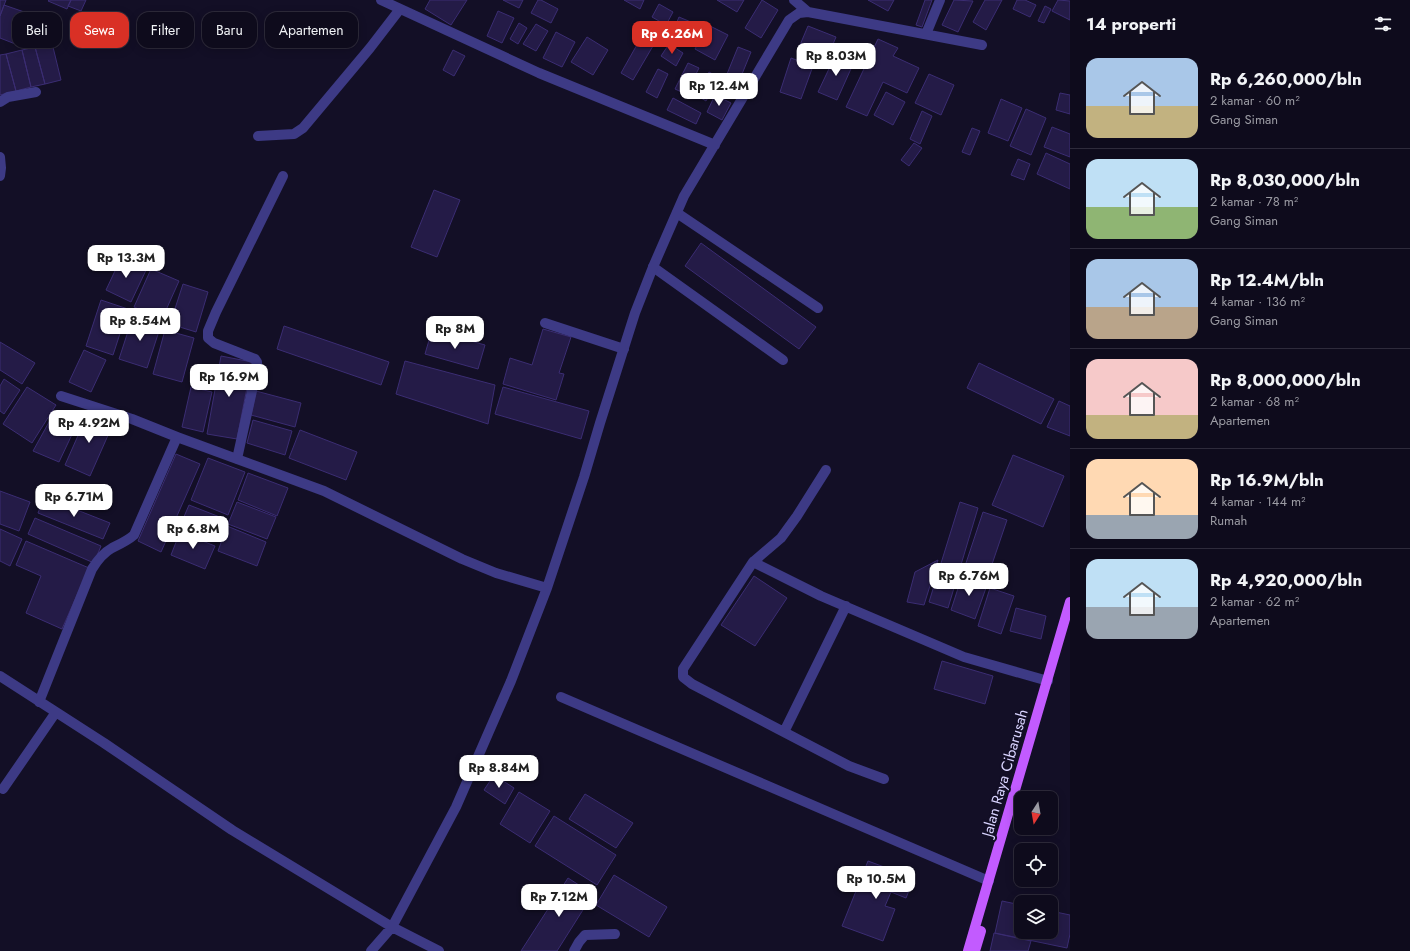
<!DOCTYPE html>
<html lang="id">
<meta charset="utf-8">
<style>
body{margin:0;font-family:Jost,sans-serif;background:#171425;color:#f1f3f6;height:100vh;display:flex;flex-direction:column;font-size:15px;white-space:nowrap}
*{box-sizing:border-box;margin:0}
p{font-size:13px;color:#9b9ba3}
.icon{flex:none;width:22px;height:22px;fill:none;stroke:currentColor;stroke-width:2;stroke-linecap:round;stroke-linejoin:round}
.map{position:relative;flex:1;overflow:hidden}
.sheet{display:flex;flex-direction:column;background:#0e0b1c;width:340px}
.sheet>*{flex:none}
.top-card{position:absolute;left:12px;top:12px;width:380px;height:36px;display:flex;gap:8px}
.needle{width:26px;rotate:191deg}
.tools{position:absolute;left:1014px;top:791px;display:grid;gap:8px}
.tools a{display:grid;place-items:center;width:44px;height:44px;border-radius:8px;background:#0e0b1c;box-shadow:0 2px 10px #0003,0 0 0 1px #2e2b3b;font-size:20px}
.price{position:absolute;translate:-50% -34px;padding:0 9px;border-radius:8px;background:#fff;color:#222;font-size:13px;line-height:26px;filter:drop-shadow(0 1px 2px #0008)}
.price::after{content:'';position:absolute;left:50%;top:24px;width:12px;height:9px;margin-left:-6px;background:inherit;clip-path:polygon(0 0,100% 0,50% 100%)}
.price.active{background:#d93025;color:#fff}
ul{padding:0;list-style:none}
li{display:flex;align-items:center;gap:12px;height:100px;padding:0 16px}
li+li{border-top:1px solid #2e2b3b}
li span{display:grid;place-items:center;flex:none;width:112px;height:80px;border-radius:12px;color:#555}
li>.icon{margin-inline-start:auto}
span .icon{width:48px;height:48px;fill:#fffc;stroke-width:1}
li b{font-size:17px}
h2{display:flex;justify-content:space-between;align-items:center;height:48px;padding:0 16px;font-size:17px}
.chip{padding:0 14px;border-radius:12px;background:#0e0b1c;box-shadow:0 2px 10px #0003,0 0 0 1px #2e2b3b;font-size:14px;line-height:36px}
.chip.active{background:#d93025;color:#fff}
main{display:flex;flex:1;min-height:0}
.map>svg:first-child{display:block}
.building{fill:#241b47;stroke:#3b2d73}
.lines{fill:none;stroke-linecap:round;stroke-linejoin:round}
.lane{stroke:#3d3a85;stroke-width:10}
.street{stroke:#3d3a85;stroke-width:10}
.primary{stroke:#c25bff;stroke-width:10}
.labels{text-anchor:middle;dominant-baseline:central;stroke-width:4;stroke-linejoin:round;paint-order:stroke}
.street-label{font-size:15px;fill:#d9d4ff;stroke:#130f26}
</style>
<main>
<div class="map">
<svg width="1070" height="951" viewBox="0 0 1070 951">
<rect width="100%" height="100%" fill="#130f26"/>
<path class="building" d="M 0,0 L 6,0 L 0,16 Z
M 49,0 L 71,0 L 67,9 L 48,1 Z
M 71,0 L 86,0 L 81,11 L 68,6 Z
M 430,0 L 467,0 L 451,25 L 425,9 Z
M 503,0 L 523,0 L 519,8 Z
M 538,0 L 541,0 L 558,9 L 551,23 L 531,13 Z
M 624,0 L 644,0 L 640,9 Z
M 717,0 L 744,0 L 737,12 Z
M 762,0 L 778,10 L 761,38 L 745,28 Z
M 868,0 L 894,0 L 888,11 Z
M 925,0 L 932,0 L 922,27 L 916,25 Z
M 954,0 L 973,1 L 958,32 L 942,25 Z
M 985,0 L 1002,0 L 986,30 L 973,22 Z
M 1017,0 L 1025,0 L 1036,5 L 1030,17 L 1013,9 Z
M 1058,0 L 1070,1 L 1070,20 L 1052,11 Z
M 659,4 L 673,12 L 666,25 L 652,17 Z
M 4,5 L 30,14 L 18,45 L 0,38 L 0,16 Z
M 1045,6 L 1051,9 L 1044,23 L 1038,21 Z
M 498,11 L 514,18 L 502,43 L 487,36 Z
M 679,17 L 698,25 L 690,44 L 671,36 Z
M 519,23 L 527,28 L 518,44 L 510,39 Z
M 536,24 L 548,31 L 536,51 L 523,44 Z
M 708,25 L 728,35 L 715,60 L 695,49 Z
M 808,26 L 836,37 L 828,56 L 800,45 Z
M 647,27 L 660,34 L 633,80 L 621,73 Z
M 556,32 L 575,42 L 562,67 L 543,58 Z
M 587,37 L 608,50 L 593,75 L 571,62 Z
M 878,39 L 898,48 L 893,56 L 919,68 L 907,93 L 883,82 L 867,116 L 846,107 Z
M 52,43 L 61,80 L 45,84 L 35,47 Z
M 669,44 L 683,53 L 676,66 L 661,56 Z
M 35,47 L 45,84 L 31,87 L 22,50 Z
M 738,47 L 751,52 L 740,79 L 727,74 Z
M 22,50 L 31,87 L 16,91 L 6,54 Z
M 453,50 L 465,56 L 454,76 L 443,70 Z
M 6,54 L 16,91 L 0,95 L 0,55 Z
M 836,54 L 854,62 L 837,100 L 818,92 Z
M 791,58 L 813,66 L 801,99 L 780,92 Z
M 688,63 L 699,68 L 686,94 L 675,89 Z
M 658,69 L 668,74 L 657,98 L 646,92 Z
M 709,72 L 720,78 L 706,101 L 696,95 Z
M 929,74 L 954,85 L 941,115 L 915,103 Z
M 886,92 L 905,102 L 893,125 L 874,115 Z
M 1060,93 L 1070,95 L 1070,114 L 1056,110 Z
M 715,95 L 731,103 L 722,120 L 707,112 Z
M 673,98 L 701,113 L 696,124 L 667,110 Z
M 1001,99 L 1022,108 L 1008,141 L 988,133 Z
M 1026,109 L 1046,118 L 1031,155 L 1010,146 Z
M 922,111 L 932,116 L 920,144 L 910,139 Z
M 1052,127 L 1070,134 L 1070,157 L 1044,147 Z
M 972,128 L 980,131 L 970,155 L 962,152 Z
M 914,143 L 922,148 L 909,166 L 901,160 Z
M 1046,153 L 1070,164 L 1070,189 L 1037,174 Z
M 1018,159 L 1030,164 L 1024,180 L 1011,175 Z
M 434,190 L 460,200 L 437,257 L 411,247 Z
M 701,243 L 816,327 L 799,349 L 685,266 Z
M 122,256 L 147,268 L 131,302 L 106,290 Z
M 151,269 L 179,281 L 162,319 L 134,307 Z
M 183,284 L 208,292 L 196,332 L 170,324 Z
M 101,300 L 128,309 L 113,355 L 86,346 Z
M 133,316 L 161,325 L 147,368 L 119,359 Z
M 284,326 L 389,362 L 381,385 L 277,349 Z
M 543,329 L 571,337 L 559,373 L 564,374 L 556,400 L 503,384 L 510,358 L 532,365 Z
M 165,330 L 194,338 L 182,382 L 153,374 Z
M 432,330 L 485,345 L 478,369 L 425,354 Z
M 0,342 L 35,363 L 22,384 L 0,370 Z
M 84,350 L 106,360 L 91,392 L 69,382 Z
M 221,356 L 252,362 L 237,439 L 207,434 Z
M 405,361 L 495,385 L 488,424 L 396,394 Z
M 979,363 L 1054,399 L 1041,424 L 967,388 Z
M 4,379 L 20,390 L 4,414 L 0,411 L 0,386 Z
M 27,387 L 56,405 L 32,443 L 3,424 Z
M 191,387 L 212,392 L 203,432 L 182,427 Z
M 503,387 L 589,411 L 581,439 L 495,414 Z
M 256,391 L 301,403 L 295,427 L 251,415 Z
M 1059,401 L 1070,406 L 1070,436 L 1047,427 Z
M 54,413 L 76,426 L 59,462 L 33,451 Z
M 88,413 L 113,424 L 90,476 L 65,465 Z
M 253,420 L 292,431 L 285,455 L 247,443 Z
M 300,430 L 357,452 L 346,480 L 289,458 Z
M 176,454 L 200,464 L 161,552 L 138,541 Z
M 1013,455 L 1064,476 L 1043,527 L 992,505 Z
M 208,458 L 245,472 L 228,515 L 191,500 Z
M 248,473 L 288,488 L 277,516 L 238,500 Z
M 0,491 L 30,502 L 19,531 L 0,524 Z
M 44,497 L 110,523 L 103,539 L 38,513 Z
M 237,502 L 276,517 L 267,539 L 228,524 Z
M 960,502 L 978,508 L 948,608 L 929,602 Z
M 189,505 L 225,519 L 216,540 L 180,526 Z
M 983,512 L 1007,520 L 987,579 L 963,572 Z
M 35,518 L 101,546 L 94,563 L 28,534 Z
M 227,526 L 266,542 L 257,566 L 218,551 Z
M 0,529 L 22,539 L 10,566 L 0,561 Z
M 180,532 L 215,546 L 205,569 L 171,555 Z
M 26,541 L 89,568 L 62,629 L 26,613 L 41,576 L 16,565 Z
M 938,560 L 924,605 L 907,602 L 915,572 Z
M 754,576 L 787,598 L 755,646 L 721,625 Z
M 962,576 L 987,585 L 975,619 L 951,610 Z
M 990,588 L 1014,596 L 1001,634 L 978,626 Z
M 1016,608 L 1046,616 L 1041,639 L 1010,631 Z
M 942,661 L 993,676 L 985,704 L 934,689 Z
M 494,775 L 514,788 L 505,804 L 484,790 Z
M 519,792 L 550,811 L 530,843 L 500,824 Z
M 585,794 L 633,823 L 616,848 L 569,819 Z
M 554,816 L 616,855 L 597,885 L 535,846 Z
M 868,861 L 914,878 L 906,898 L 891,892 L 885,906 L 895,909 L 883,941 L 842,926 Z
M 614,875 L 667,907 L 649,937 L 596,905 Z
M 568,878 L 593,894 L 557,951 L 521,951 Z
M 1002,901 L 1021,905 L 1021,932 L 1051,932 L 1051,911 L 1070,915 L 1070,934 L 1067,948 L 995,933 Z
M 994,933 L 1031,941 L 1028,951 L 990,951 Z"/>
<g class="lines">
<path class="lane" d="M 677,213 L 818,308
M 653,267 L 783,360
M 545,323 L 624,349"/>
<path class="street" d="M 381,0 L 539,73 L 715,145
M 794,0 L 808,12
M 926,34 L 940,0
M 0,102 L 8,97 L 36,92
M 258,136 L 294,134 L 303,128 L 370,48 L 400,9
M 0,157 L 1,168 L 0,176
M 61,396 L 132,419 L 177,437
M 237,459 L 257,368 L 257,362 L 255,359 L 214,343 L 208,338 L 208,331 L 216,312 L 283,176
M 753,562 L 781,538 L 797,516 L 826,470
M 0,676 L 104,743 L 232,830 L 392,927 L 439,951
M 561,697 L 989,881
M 39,702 L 92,569 C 97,561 103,553 112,548 C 120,544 127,541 134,535 L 177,437 L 324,491 L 462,559 L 496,573 L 547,588
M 784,732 L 846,606
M 884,779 L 849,766 L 692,684 L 683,677 L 683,669 L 753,562 L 821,596 L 964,657 L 1048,681
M 3,789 L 56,712
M 371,951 L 392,927 L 456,807 L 511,681 L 547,588 L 584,477 L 600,423 L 635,313 L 653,267 L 684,196 L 789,20 L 799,13 L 808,12 L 982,45
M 574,951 L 579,942 L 585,935 L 615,934"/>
<path class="primary" d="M 968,951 L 1070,602
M 975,951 L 981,931"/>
</g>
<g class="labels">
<g class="street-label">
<text transform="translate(1005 773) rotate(-74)">Jalan Raya Cibarusah</text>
</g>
</g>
</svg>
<div class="tools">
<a><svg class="needle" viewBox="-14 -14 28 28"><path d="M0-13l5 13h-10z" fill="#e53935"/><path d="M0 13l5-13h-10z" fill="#9b9ba3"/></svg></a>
<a><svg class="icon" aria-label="locate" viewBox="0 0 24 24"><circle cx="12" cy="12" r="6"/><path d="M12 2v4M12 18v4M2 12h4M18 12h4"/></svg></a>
<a><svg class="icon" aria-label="layers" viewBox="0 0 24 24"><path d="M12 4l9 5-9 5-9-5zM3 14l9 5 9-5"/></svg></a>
</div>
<b class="price active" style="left:672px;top:55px">Rp 6.26M</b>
<b class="price" style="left:836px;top:77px">Rp 8.03M</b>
<b class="price" style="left:719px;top:107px">Rp 12.4M</b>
<b class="price" style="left:126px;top:279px">Rp 13.3M</b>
<b class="price" style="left:140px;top:342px">Rp 8.54M</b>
<b class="price" style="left:455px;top:350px">Rp 8M</b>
<b class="price" style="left:229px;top:398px">Rp 16.9M</b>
<b class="price" style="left:89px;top:444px">Rp 4.92M</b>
<b class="price" style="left:74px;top:518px">Rp 6.71M</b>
<b class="price" style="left:193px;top:550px">Rp 6.8M</b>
<b class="price" style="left:969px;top:597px">Rp 6.76M</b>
<b class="price" style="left:499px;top:789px">Rp 8.84M</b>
<b class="price" style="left:876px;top:900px">Rp 10.5M</b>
<b class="price" style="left:559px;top:918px">Rp 7.12M</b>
<div class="top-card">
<a class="chip">Beli</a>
<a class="chip active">Sewa</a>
<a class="chip">Filter</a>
<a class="chip">Baru</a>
<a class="chip">Apartemen</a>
</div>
</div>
<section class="sheet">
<h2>14 properti<svg class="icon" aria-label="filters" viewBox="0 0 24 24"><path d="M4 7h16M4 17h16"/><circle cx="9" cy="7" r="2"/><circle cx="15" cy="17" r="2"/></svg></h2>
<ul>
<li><span style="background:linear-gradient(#a9c7e8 60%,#c2b280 0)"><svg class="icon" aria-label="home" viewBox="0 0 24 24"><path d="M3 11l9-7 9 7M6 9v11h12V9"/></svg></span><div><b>Rp 6,260,000/bln</b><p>2 kamar · 60 m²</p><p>Gang Siman</p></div></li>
<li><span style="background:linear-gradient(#bfe0f5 60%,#8fb573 0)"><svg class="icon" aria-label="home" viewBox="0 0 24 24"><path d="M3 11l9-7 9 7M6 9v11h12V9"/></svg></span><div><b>Rp 8,030,000/bln</b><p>2 kamar · 78 m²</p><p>Gang Siman</p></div></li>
<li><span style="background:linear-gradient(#a9c7e8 60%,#b9a48a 0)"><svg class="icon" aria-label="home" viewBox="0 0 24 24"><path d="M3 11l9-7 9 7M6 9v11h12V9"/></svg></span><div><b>Rp 12.4M/bln</b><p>4 kamar · 136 m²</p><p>Gang Siman</p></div></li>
<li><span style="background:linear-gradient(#f6c9c9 70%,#c2b280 0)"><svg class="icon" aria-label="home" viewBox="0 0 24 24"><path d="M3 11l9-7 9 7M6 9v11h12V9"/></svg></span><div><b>Rp 8,000,000/bln</b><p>2 kamar · 68 m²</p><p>Apartemen</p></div></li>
<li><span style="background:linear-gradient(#ffd9b3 70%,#9aa5b1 0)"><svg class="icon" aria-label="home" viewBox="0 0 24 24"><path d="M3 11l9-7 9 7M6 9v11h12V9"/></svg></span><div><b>Rp 16.9M/bln</b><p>4 kamar · 144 m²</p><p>Rumah</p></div></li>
<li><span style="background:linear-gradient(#bfe0f5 60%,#9aa5b1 0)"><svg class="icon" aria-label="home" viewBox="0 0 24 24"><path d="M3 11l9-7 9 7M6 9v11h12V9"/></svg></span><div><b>Rp 4,920,000/bln</b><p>2 kamar · 62 m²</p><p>Apartemen</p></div></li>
</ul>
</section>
</main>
